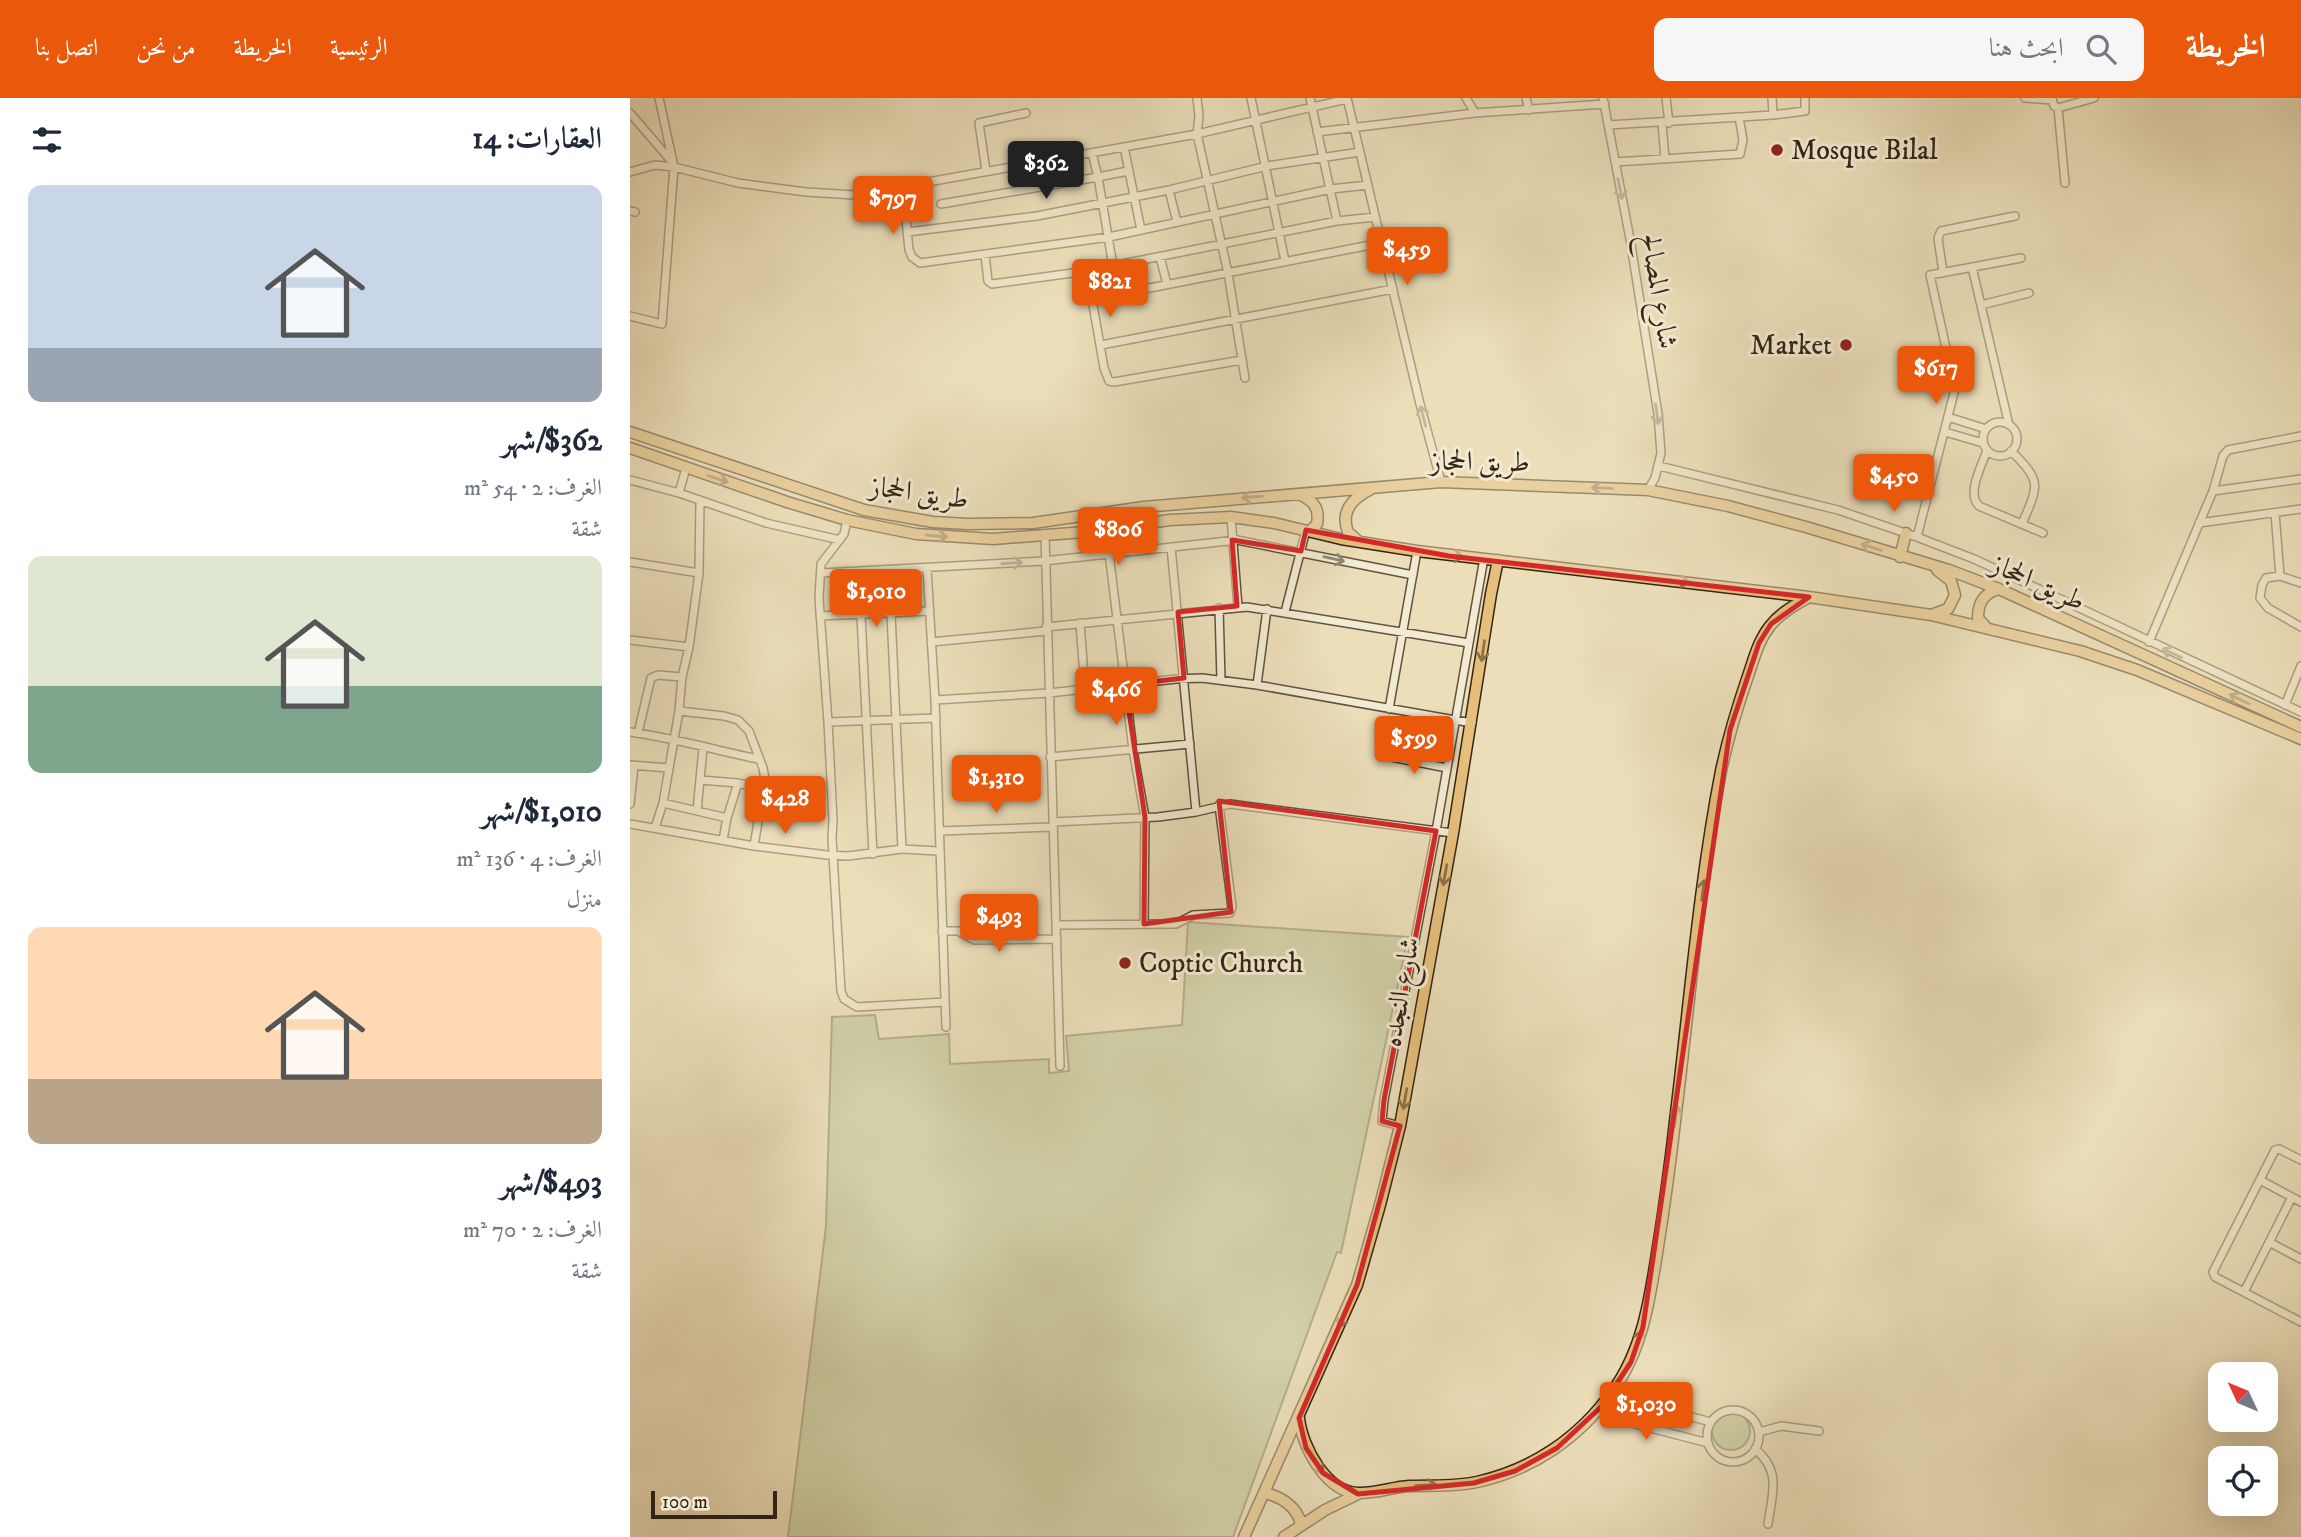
<!DOCTYPE html>
<html lang="ar">
<meta charset="utf-8">
<style>
body{margin:0;font-family:"IM FELL DW Pica",Amiri,serif;background:#f6f6f7;color:#1f2937;direction:rtl;height:100vh;display:flex;flex-direction:column;font-size:26px;white-space:nowrap}
*{box-sizing:border-box;margin:0}
p{font-size:23px;color:#747a83}
.icon{flex:none;width:38px;height:38px;fill:none;stroke:currentColor;stroke-width:2;stroke-linecap:round;stroke-linejoin:round}
.map{position:relative;flex:1;overflow:hidden;direction:ltr}
.side{display:flex;flex-direction:column;background:#fff;width:630px}
.side>*{flex:none}
.needle{width:46px;rotate:314deg}
.controls{position:absolute;left:1578px;top:1264px;display:grid;gap:14px}
.controls a{display:grid;place-items:center;width:70px;height:70px;border-radius:14px;background:#fff;box-shadow:0 7px 28px #0002;font-size:35px}
.scale{position:absolute;left:21px;bottom:18px;width:126px;box-sizing:border-box;padding-left:7px;border:4px solid #332416;border-top:0;font-size:19px;line-height:24px;white-space:nowrap;color:#332416;-webkit-text-stroke:5px #f2ead2;paint-order:stroke}
.price{position:absolute;translate:-50% -60px;padding:0 16px;border-radius:7px;background:#ea580c;color:#fff;font-size:23px;line-height:46px;filter:drop-shadow(0 2px 4px #0008)}
.price::after{content:'';position:absolute;left:50%;top:42px;width:21px;height:16px;margin-left:-10px;background:inherit;clip-path:polygon(0 0,100% 0,50% 100%)}
.price.active{background:#222;color:#fff}
ul{padding:0;list-style:none}
li{display:grid;align-content:center;gap:14px;height:371px;padding:0 28px}
li span{display:grid;place-items:center;height:217px;border-radius:14px;color:#555}
li>.icon{margin-inline-start:auto}
span .icon{width:126px;height:126px;fill:#fffc;stroke-width:1}
li b{font-size:30px}
h2{display:flex;justify-content:space-between;align-items:center;height:84px;padding:0 28px;font-size:30px}
header{display:flex;align-items:center;gap:42px;box-sizing:border-box;height:98px;padding:0 35px;background:#ea580c;color:#fff}
header strong{font-size:33px}
nav{display:flex;gap:38px;margin-inline-start:auto;font-size:24px}
.search{width:490px;height:63px;background:#f6f6f7;display:flex;align-items:center;gap:18px;box-sizing:border-box;padding:0 24px;border-radius:14px;color:#747a83;font-size:26px}
main{display:flex;flex:1;min-height:0}
.map>svg:first-child{display:block}
.green{fill:#b3c292;stroke:#737354;stroke-width:2}
.lines{fill:none;stroke-linecap:round;stroke-linejoin:round}
.street-casing{stroke:#61523f;stroke-width:10}
.primary-casing{stroke:#332416;stroke-width:13}
.street{stroke:#f2ead2;stroke-width:7}
.primary{stroke:#e6bf7c;stroke-width:10}
.oneway{stroke:#928774}
.oneway2{stroke:#8c7249}
.marked{fill:none;stroke:#d62828;stroke-width:5;stroke-linejoin:round}
.poi-dot{fill:#8f2418;stroke:#f2ead2;stroke-width:2.5}
.labels{text-anchor:middle;dominant-baseline:central;stroke-width:6;stroke-linejoin:round;paint-order:stroke}
.poi-label{font-size:28px;fill:#332416;stroke:#f2ead2;text-anchor:start}
.street-label{font-size:28px;fill:#332416;stroke:#f2ead2}
</style>
<header>
<strong>الخريطة</strong>
<div class="search"><svg class="icon" aria-label="search" viewBox="0 0 24 24"><circle cx="10" cy="10" r="6"/><path d="M15 15l6 6"/></svg>ابحث هنا</div>
<nav><a>الرئيسية</a><a>الخريطة</a><a>من نحن</a><a>اتصل بنا</a></nav>
</header>
<main>
<div class="map">
<svg width="1671" height="1439" viewBox="0 0 1671 1439">
<rect width="100%" height="100%" fill="#ebdeb9"/>
<filter id="stains"><feTurbulence type="fractalNoise" baseFrequency=".00286" numOctaves="4"/><feColorMatrix values="0 0 0 0 .2 0 0 0 0 .09 0 0 0 0 .02 0 0 0 .5 -.17"/></filter>
<radialGradient id="worn" r=".72"><stop offset=".6" stop-color="#630" stop-opacity="0"/><stop offset="1" stop-color="#630" stop-opacity=".3"/></radialGradient>
<path class="green" d="M 558,824 L 778,839 L 711,1155 L 707,1154 L 603,1439 L 158,1439 L 196,1128 L 202,919 L 245,917 L 249,941 L 319,936 L 320,966 L 419,961 L 419,975 L 439,973 L 436,938 L 552,927 Z
M1082 1333a19 19 0 1 1 38 0a19 19 0 1 1-38 0Z"/>
<g class="lines">
<g class="street-casing">
<path id="street" d="M 567,0 L 569,18 L 567,36 L 598,175 L 615,280
M 621,0 L 655,163
M 680,0 L 707,123
M 717,0 L 790,306 L 811,384
M 836,0 L 845,15
M 896,0 L 899,12
M 973,0 L 1000,141 L 1028,316 L 1031,355 L 1025,380 L 1018,392
M 1036,0 L 1039,25
M 1395,0 L 1422,2
M 1422,0 L 1424,8 L 1428,10 L 1464,0
M 1428,10 L 1435,85
M 0,15 L 43,65
M 1143,17 L 1175,13 L 1175,0
M 1032,25 L 1035,61
M 978,27 L 1143,17 L 1142,0
M 687,34 L 845,15 L 975,6
M 494,49 L 511,132
M 985,64 L 1110,56 L 1113,42 L 1109,19
M 356,73 L 349,25 L 396,15
M 0,74 L 25,67 L 44,69 L 108,85 L 176,94 L 225,97 L 567,36 L 717,1
M 273,91 L 279,152 L 282,159 L 290,165 L 479,139 L 701,91 L 738,87
M 539,92 L 547,124
M 311,106 L 468,79 L 462,55
M 0,113 L 5,114
M 277,134 L 407,118 L 539,92 L 637,68 L 730,54
M 355,157 L 358,183 L 362,186 L 457,173 L 707,123 L 745,119
M 530,159 L 537,186
M 483,168 L 468,79 L 498,73
M 1342,169 L 1379,327
M 457,173 L 474,270 L 479,283 L 484,284 L 612,262
M 1313,175 L 1308,140 L 1311,133 L 1385,118
M 463,201 L 751,145
M 1351,207 L 1399,195
M 0,218 L 32,226 L 44,69 L 29,0
M 471,247 L 763,191
M 1318,319 L 1356,331
M1353 341a17 17 0 1 1 34 0a17 17 0 1 1-34 0Z
M 1315,334 L 1353,345
M 1357,352 C 1352,368 1336,395 1349,408 L 1413,435
M 1381,353 C 1413,384 1408,388 1392,426
M 1029,368 L 1208,412 L 1287,439 L 1344,461 L 1424,498 L 1671,614
M 0,382 L 49,395 L 136,425 L 210,442
M 1583,393 L 1593,358 L 1598,352 L 1671,338
M 49,395 L 56,370
M 1645,415 L 1650,478 L 1636,480 L 1632,487 L 1630,500 L 1638,510 L 1671,529
M 601,419 L 608,509
M 217,422 L 214,436 L 191,466 L 189,500 L 198,624 L 203,722 L 202,740 L 211,893 L 214,901 L 227,909 L 315,904
M 1569,425 L 1671,411
M 476,430 L 503,652 L 515,719 L 514,826
M 415,436 L 430,968
M 1287,439 L 1325,291 L 1300,177 L 1391,160
M 541,449 L 566,714
M 0,464 L 69,475
M 297,471 L 305,602 L 316,929
M 192,475 L 414,463 L 607,442 L 783,477
M 1650,478 L 1671,485
M 589,510 L 591,582
M 655,514 L 676,432
M 261,516 L 272,751
M 190,518 L 299,513
M 231,518 L 243,756
M 450,525 L 455,591
M 416,529 L 617,509 L 839,545
M 0,542 L 59,549
M 301,544 L 416,533
M 1519,544 L 1583,393 L 1671,381
M 627,587 L 637,511
M 305,602 L 419,595 L 546,581 L 572,580 L 627,587 L 842,625
M 1655,607 L 1671,568
M 759,611 L 787,453
M 49,613 L 94,618 L 108,622 L 119,633 L 133,670 L 135,681 L 124,748
M 198,624 L 306,620
M 0,634 C 44,640 85,652 128,661
M 8,635 L 21,580 L 28,577 L 52,579
M 756,658 L 817,670
M 420,659 L 560,646
M 1,667 L 39,670
M 70,682 L 108,685 L 133,691
M 33,705 L 97,720
M 0,706 L 4,668
M 67,713 L 73,650
M 423,724 L 528,719 L 566,714 L 600,706 L 823,735
M 0,726 L 124,748 L 197,757 L 218,758 L 272,751 L 308,753
M 25,730 L 33,705 L 49,613 L 52,579 L 59,549 L 69,475 L 70,402
M 310,733 L 423,729
M 93,742 L 97,720 L 108,685
M 427,827 L 546,826 L 563,817 L 600,815 L 602,809 L 589,707
M 312,833 L 328,833 L 344,842 L 427,841
M 770,1028 L 752,1023 L 754,1002 L 806,733 L 854,460
M 1671,1062 L 1649,1051 L 1645,1052 L 1583,1174 L 1585,1179 L 1671,1224
M 1630,1082 L 1671,1104
M 1639,1144 L 1671,1161
M 1614,1194 L 1662,1099
M 984,1291 L 1005,1304 L 1081,1324
M 972,1308 L 994,1323 L 1078,1345
M1077 1338a26 26 0 1 1 52 0a26 26 0 1 1-52 0Z
M 1129,1334 L 1151,1328 L 1189,1333
M 1125,1351 C 1152,1373 1142,1396 1138,1426"/>
</g>
<g class="primary-casing">
<path id="primary" d="M 0,334 L 234,412 L 303,424 L 338,426 L 403,425 L 514,409 L 811,384 L 1018,392 L 1098,408 L 1176,429 L 1319,472 L 1369,491 L 1671,629
M 0,350 L 157,404 L 217,422 L 286,436 L 363,441 L 455,434 L 540,422 L 601,419 L 644,425 L 711,441 L 787,453 L 1179,499 L 1301,517 L 1450,553 L 1507,572 L 1671,641
M 669,396 C 683,403 690,409 687,426 L 680,433
M 727,442 L 718,434 C 710,413 723,400 741,391
M 1270,459 L 1276,435
M 1301,517 L 1318,511 L 1325,497 L 1321,483 L 1307,472
M 1356,529 L 1348,520 C 1348,504 1354,495 1369,491
M 669,1320 C 672,1349 697,1396 730,1395 C 747,1395 763,1389 779,1388 C 801,1387 825,1389 847,1384 C 902,1372 949,1340 982,1294 C 1013,1252 1020,1200 1028,1149 C 1035,1105 1041,1060 1046,1015 C 1060,901 1069,786 1091,673 C 1098,640 1107,610 1118,578 C 1124,561 1128,543 1140,528 C 1150,515 1165,507 1179,499
M 635,1395 C 652,1399 667,1409 671,1426
M 614,1439 L 727,1187 L 750,1107 L 770,1028 L 823,735 L 861,496 L 868,462
M 654,1439 L 695,1412 L 728,1396"/>
</g>
<use href="#street" class="street"/>
<use href="#primary" class="primary"/>
</g>
<defs><path id="oneway-shaft" d="M-6 0H5M1.5-3L5.5 0L1.5 3" fill="none" stroke-width="1.6" stroke-linecap="round" stroke-linejoin="round" transform="scale(1.75)"/></defs>
<g class="oneway">
<use href="#oneway-shaft" transform="translate(990 91) rotate(79)"/>
<use href="#oneway-shaft" transform="translate(1027 316) rotate(82)"/>
<use href="#oneway-shaft" transform="translate(793 318) rotate(-105)"/>
<use href="#oneway-shaft" transform="translate(704 461) rotate(13)"/>
<use href="#oneway-shaft" transform="translate(382 465) rotate(-4)"/>
<use href="#oneway-shaft" transform="translate(1542 555) rotate(-154)"/>
</g>
<g class="oneway2">
<use href="#oneway-shaft" transform="translate(88 381) rotate(18)"/>
<use href="#oneway-shaft" transform="translate(972 390) rotate(-178)"/>
<use href="#oneway-shaft" transform="translate(622 399) rotate(175)"/>
<use href="#oneway-shaft" transform="translate(307 438) rotate(5)"/>
<use href="#oneway-shaft" transform="translate(1241 449) rotate(-162)"/>
<use href="#oneway-shaft" transform="translate(823 458) rotate(5)"/>
<use href="#oneway-shaft" transform="translate(1049 483) rotate(7)"/>
<use href="#oneway-shaft" transform="translate(853 553) rotate(98)"/>
<use href="#oneway-shaft" transform="translate(1609 601) rotate(-155)"/>
<use href="#oneway-shaft" transform="translate(815 777) rotate(100)"/>
<use href="#oneway-shaft" transform="translate(1073 792) rotate(-83)"/>
<use href="#oneway-shaft" transform="translate(775 1001) rotate(100)"/>
<use href="#oneway-shaft" transform="translate(1046 1018) rotate(-83)"/>
<use href="#oneway-shaft" transform="translate(713 1220) rotate(114)"/>
<use href="#oneway-shaft" transform="translate(1009 1242) rotate(-71)"/>
<use href="#oneway-shaft" transform="translate(687 1367) rotate(52)"/>
<use href="#oneway-shaft" transform="translate(796 1387) rotate(-3)"/>
</g>
<path d="M0 0H1671V1439H0ZM 676,432 L 819,458 L 1179,499 L 1141,526 L 1129,545 L 1100,632 L 1013,1229 L 1001,1264 L 972,1308 L 927,1350 L 885,1373 L 844,1385 L 728,1396 L 693,1375 L 676,1350 L 669,1320 L 727,1187 L 770,1028 L 752,1023 L 754,1002 L 806,733 L 589,703 L 601,814 L 514,826 L 515,719 L 495,587 L 554,580 L 548,514 L 607,508 L 602,442 L 671,453 Z" fill="#ebdeb9" fill-opacity=".55" fill-rule="evenodd"/>
<path class="marked" d="M 676,432 L 819,458 L 1179,499 L 1141,526 L 1129,545 L 1100,632 L 1013,1229 L 1001,1264 L 972,1308 L 927,1350 L 885,1373 L 844,1385 L 728,1396 L 693,1375 L 676,1350 L 669,1320 L 727,1187 L 770,1028 L 752,1023 L 754,1002 L 806,733 L 589,703 L 601,814 L 514,826 L 515,719 L 495,587 L 554,580 L 548,514 L 607,508 L 602,442 L 671,453 Z"/>
<g class="poi-dot">
<circle cx="1147" cy="52" r="7"/>
<circle cx="1216" cy="247" r="7"/>
<circle cx="495" cy="865" r="7"/>
</g>
<g class="labels">
<g class="poi-label">
<text x="1161" y="52">Mosque Bilal</text>
<text x="1202" y="247" text-anchor="end">Market</text>
<text x="509" y="865">Coptic Church</text>
</g>
<g class="street-label">
<text transform="translate(1029 193) rotate(81)">شارع المصالح</text>
<text transform="translate(850 364) rotate(1)">طريق الحجاز</text>
<text transform="translate(289 395) rotate(8)">طريق الحجاز</text>
<text transform="translate(1408 485) rotate(24)">طريق الحجاز</text>
<text transform="translate(771 894) rotate(-80)">شارع النجده</text>
</g>
</g>
<rect width="100%" height="100%" filter="url(#stains)"/>
<rect width="100%" height="100%" fill="url(#worn)"/>
</svg>
<div class="controls">
<a><svg class="needle" viewBox="-14 -14 28 28"><path d="M0-13l5 13h-10z" fill="#e53935"/><path d="M0 13l5-13h-10z" fill="#747a83"/></svg></a>
<a><svg class="icon" aria-label="locate" viewBox="0 0 24 24"><circle cx="12" cy="12" r="6"/><path d="M12 2v4M12 18v4M2 12h4M18 12h4"/></svg></a>
</div>
<div class="scale">100 m</div>
<b class="price active" style="left:416px;top:103px">$362</b>
<b class="price" style="left:263px;top:138px">$797</b>
<b class="price" style="left:777px;top:189px">$459</b>
<b class="price" style="left:480px;top:221px">$821</b>
<b class="price" style="left:1306px;top:308px">$617</b>
<b class="price" style="left:1264px;top:416px">$450</b>
<b class="price" style="left:488px;top:469px">$806</b>
<b class="price" style="left:246px;top:531px">$1,010</b>
<b class="price" style="left:486px;top:629px">$466</b>
<b class="price" style="left:784px;top:678px">$599</b>
<b class="price" style="left:366px;top:717px">$1,310</b>
<b class="price" style="left:155px;top:738px">$428</b>
<b class="price" style="left:369px;top:856px">$493</b>
<b class="price" style="left:1016px;top:1344px">$1,030</b>
</div>
<section class="side">
<h2>العقارات: 14<svg class="icon" aria-label="filters" viewBox="0 0 24 24"><path d="M4 7h16M4 17h16"/><circle cx="9" cy="7" r="2"/><circle cx="15" cy="17" r="2"/></svg></h2>
<ul>
<li><span style="background:linear-gradient(#c9d6e8 75%,#9aa5b1 0)"><svg class="icon" aria-label="home" viewBox="0 0 24 24"><path d="M3 11l9-7 9 7M6 9v11h12V9"/></svg></span><div><b>$362/شهر</b><p>الغرف: 2 · 54 m²</p><p>شقة</p></div></li>
<li><span style="background:linear-gradient(#dfe7d0 60%,#7fa58c 0)"><svg class="icon" aria-label="home" viewBox="0 0 24 24"><path d="M3 11l9-7 9 7M6 9v11h12V9"/></svg></span><div><b>$1,010/شهر</b><p>الغرف: 4 · 136 m²</p><p>منزل</p></div></li>
<li><span style="background:linear-gradient(#ffd9b3 70%,#b9a48a 0)"><svg class="icon" aria-label="home" viewBox="0 0 24 24"><path d="M3 11l9-7 9 7M6 9v11h12V9"/></svg></span><div><b>$493/شهر</b><p>الغرف: 2 · 70 m²</p><p>شقة</p></div></li>
</ul>
</section>
</main>
